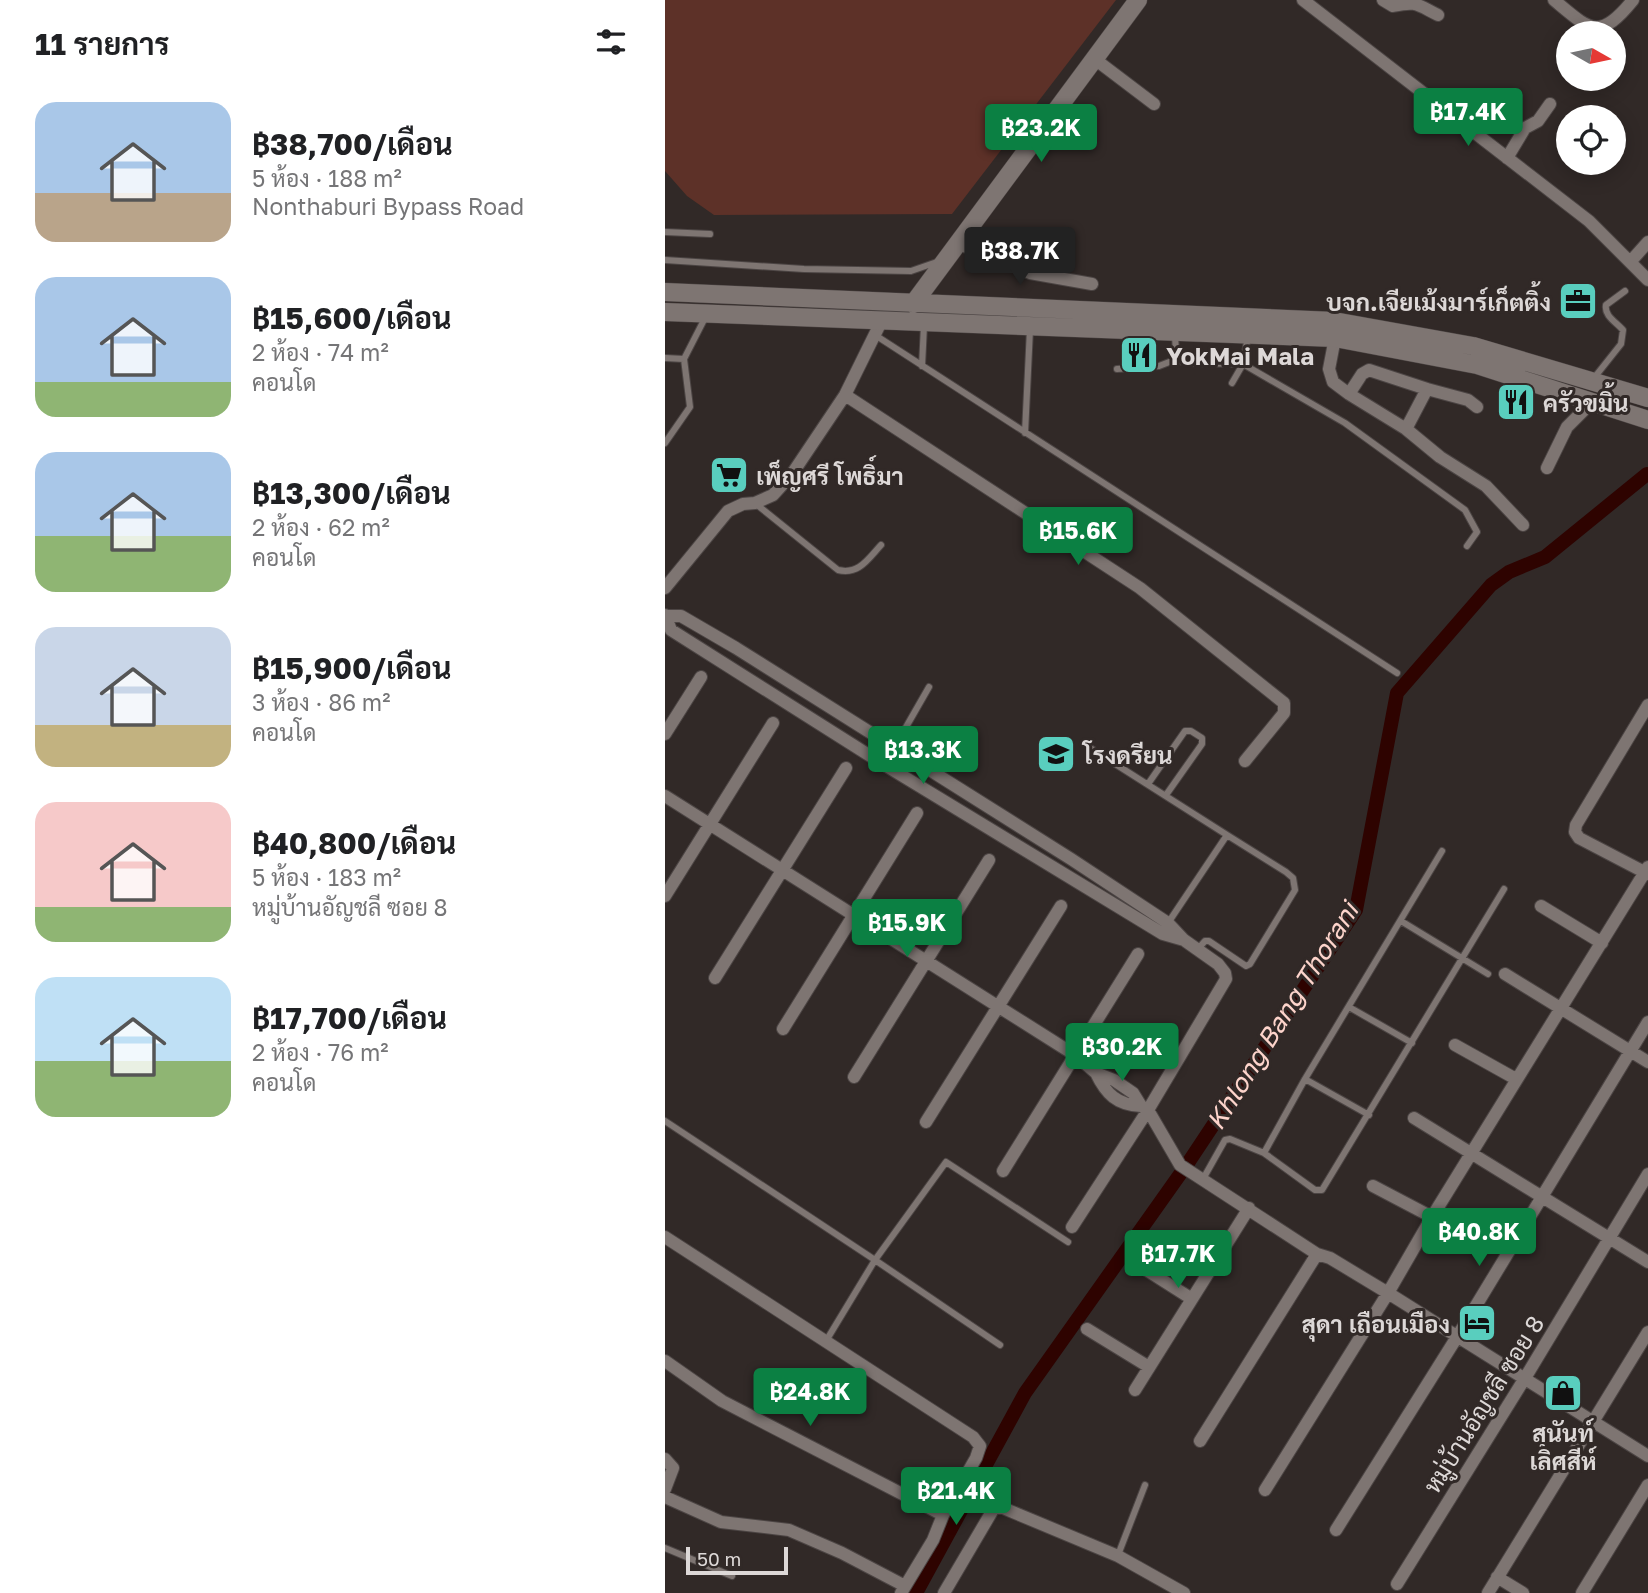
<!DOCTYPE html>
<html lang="th">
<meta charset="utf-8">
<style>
body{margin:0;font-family:"Golos Text",Sarabun,sans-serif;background:#f6f6f6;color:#202124;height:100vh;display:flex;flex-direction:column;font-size:26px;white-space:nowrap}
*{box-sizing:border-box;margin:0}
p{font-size:23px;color:#757577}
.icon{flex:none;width:38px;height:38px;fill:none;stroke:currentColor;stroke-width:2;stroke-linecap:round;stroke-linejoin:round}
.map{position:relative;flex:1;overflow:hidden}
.drawer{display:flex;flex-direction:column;background:#fff;width:665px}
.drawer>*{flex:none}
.needle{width:46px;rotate:99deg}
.fabs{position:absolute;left:891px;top:21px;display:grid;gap:14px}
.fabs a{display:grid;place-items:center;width:70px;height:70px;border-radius:50%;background:#fff;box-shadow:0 4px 18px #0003;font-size:35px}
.scale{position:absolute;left:21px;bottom:18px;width:102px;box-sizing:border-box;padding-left:7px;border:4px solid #ddd8d7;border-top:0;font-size:19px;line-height:24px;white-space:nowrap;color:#ddd8d7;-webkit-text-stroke:5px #312927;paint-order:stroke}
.price{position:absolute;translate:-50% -60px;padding:0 16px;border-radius:7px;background:#0b8043;color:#fff;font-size:23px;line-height:46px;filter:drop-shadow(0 2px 4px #0008)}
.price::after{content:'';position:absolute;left:50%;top:42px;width:21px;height:16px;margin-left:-10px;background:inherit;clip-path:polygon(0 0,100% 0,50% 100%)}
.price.on{background:#222;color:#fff}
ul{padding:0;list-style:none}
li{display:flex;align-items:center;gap:21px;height:175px;padding:0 35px}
li span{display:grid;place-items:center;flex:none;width:196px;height:140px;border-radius:21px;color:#555}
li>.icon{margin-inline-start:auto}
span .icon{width:84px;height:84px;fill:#fffc;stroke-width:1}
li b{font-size:30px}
h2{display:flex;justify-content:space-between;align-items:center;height:84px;padding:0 35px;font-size:30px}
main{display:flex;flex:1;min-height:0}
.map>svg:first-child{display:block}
.green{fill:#5d3128}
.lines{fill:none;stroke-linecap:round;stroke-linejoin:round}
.canal{stroke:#2e0300;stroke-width:14}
.lane-casing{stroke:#4c4544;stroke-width:8}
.street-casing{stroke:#4c4544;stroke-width:14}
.secondary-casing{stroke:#4c4544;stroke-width:19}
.lane{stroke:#7e7572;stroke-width:6}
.street{stroke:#7e7572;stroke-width:12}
.secondary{stroke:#7e7572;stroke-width:18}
.labels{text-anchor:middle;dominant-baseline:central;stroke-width:6;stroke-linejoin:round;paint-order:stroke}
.poi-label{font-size:24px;font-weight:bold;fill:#ddd8d7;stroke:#312927;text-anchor:start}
.street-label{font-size:24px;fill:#ddd8d7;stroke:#312927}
.water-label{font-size:26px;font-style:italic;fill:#fdd4cb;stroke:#312927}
</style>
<main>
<section class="drawer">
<h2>11 รายการ<svg class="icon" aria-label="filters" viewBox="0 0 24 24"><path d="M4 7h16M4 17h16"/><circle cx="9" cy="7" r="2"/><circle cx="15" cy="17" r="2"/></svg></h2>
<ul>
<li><span style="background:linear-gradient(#a9c7e8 65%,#b9a48a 0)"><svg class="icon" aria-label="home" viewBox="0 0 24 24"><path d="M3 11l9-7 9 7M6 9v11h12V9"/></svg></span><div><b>฿38,700/เดือน</b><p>5 ห้อง · 188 m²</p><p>Nonthaburi Bypass Road</p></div></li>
<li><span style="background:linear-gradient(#a9c7e8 75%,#8fb573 0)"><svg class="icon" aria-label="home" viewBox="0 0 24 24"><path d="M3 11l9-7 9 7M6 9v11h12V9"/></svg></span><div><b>฿15,600/เดือน</b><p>2 ห้อง · 74 m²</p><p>คอนโด</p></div></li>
<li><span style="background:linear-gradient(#a9c7e8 60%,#8fb573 0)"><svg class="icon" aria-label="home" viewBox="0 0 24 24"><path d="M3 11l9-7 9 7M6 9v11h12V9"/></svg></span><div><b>฿13,300/เดือน</b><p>2 ห้อง · 62 m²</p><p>คอนโด</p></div></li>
<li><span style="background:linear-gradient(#c9d6e8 70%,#c2b280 0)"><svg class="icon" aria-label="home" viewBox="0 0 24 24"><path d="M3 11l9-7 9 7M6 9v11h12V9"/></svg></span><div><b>฿15,900/เดือน</b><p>3 ห้อง · 86 m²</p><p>คอนโด</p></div></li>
<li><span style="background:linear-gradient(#f6c9c9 75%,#8fb573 0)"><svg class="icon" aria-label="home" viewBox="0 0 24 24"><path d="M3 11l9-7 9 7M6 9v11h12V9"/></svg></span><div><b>฿40,800/เดือน</b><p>5 ห้อง · 183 m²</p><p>หมู่บ้านอัญชลี ซอย 8</p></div></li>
<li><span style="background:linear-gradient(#bfe0f5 60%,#8fb573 0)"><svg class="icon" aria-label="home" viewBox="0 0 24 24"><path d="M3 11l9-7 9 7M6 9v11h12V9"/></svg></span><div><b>฿17,700/เดือน</b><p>2 ห้อง · 76 m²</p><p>คอนโด</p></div></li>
</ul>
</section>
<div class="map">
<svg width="983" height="1593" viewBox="0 0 983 1593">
<rect width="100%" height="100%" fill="#312927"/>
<path class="green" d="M 0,0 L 451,0 L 287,214 L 49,215 L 22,196 L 0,171 Z"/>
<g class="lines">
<path class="canal" d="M 251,1593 L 360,1393 L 523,1163 L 691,910 L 732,693 L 826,585 L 844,572 L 880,557 L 982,474"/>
<g class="lane-casing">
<path id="lane" d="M 0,232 L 45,234
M 0,260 L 139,269 L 246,271 L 272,262
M 510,334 L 511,355 L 515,361 L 523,363 L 578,364 L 680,423 L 800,510 L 812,532 L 802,546
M 210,335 L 732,673
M 0,358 L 19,359
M 257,366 L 259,325
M 452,369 L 494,366 L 512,359
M 929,378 L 956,344 L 958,330 C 951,322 939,316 941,305 L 960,291
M 567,383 L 578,364 L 583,336
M 360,433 L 365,329
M 0,443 L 25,407 L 19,359 L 41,316
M 91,504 L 173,570 C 194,575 203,559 216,545
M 422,746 L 562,835 L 503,923
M 229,748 L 264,687
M 483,784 L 520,731 L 526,731 L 537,738 L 537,744 L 501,795
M 736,921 L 823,974
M 532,950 L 540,941 L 544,941 L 581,966 L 585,964 L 630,890 L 628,878 L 621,872 L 562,835
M 684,1007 L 747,1043
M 640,1079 L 704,1115
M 0,1121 L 210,1260 L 161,1341
M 599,1153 L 640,1079 L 777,851
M 538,1179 L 560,1140 L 565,1139 L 599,1153 L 650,1190 L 657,1190 L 839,889
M 335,1345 L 210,1260 L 281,1162 L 403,1242
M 0,1548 L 67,1576
M 453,1555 L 480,1485"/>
</g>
<g class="street-casing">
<path id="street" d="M 638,0 L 924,221 L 983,280
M 718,0 L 728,6 C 752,1 751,4 773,15
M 889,0 C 925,30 934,42 968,0
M 431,60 L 489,104
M 842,158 L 860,128 L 873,121 L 885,104
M 293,244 L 346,262 L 355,269 L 365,273 L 427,284
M 966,261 L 983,242
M 670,338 L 664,369 L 668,382 L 684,394 L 741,429 L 775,457 L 821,486 L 858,525
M 684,394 L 697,374 L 704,370 L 762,389
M 180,395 L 475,588 L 619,703 L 619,713 L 580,761
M 741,429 L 762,389 L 803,400 L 812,407
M 882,468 L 902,427 L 928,401
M 0,588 L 63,511 L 78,504 L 90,503 L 108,495 L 127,474 L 180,395 L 216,322
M 0,615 L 6,630 L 218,764 L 498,934 L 519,940
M 1,616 L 16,616 L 71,648 L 406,859 L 503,923 L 519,940 L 553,964 L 560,973 L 561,979 L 483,1110 L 407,1227
M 983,705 L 911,825 L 910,832 L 914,838 L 983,874
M 0,734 L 36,677
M 0,796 L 410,1055 L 431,1073 L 449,1080 L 468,1093 L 476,1106 L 483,1110 L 515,1165 L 652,1254 L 665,1258 L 723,1293 L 983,1456
M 0,896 L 108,723
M 876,906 L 937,943
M 840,974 L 983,1062
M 50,978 L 181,768
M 118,1029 L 252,813
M 790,1045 L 851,1079
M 431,1073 C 441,1094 452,1105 476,1106
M 189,1077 L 324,860
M 749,1118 L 983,1262
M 261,1122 L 396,906
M 338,1171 L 473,954
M 708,1186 L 767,1217
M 0,1237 L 308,1437 L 315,1446 L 311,1458 L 278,1515 L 268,1540 L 236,1593
M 472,1264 L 527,1299
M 422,1329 L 484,1367
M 0,1361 L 57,1401 L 278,1515
M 470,1390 L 584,1208
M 535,1441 L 652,1254
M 0,1459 L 8,1468 L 0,1489
M 600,1490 L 723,1293 L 767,1217 L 983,867
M 0,1497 L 56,1522 L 124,1530 L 177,1553 L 240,1586
M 671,1530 L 792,1337 L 983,1022
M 832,1577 L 858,1593
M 732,1584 L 860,1378 L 983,1174
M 279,1593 L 329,1508 L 338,1508 L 453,1556 L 519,1593
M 823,1593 L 983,1332
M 917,1593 L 983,1485"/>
</g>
<g class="secondary-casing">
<path id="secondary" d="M 0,292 L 669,321 L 808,346 L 983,398
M 248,304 L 473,0
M 0,312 L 670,338 L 812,365 L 983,420"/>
</g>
<use href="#lane" class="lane"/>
<use href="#street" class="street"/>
<use href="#secondary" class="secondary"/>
</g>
<defs>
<g id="office-square" transform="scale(2.0125)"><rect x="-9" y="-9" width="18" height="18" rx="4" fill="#59cebe" stroke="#312927"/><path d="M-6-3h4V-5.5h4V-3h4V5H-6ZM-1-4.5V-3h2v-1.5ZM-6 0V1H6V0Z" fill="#111"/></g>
<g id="restaurant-square" transform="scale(2.0125)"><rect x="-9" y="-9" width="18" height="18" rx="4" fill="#59cebe" stroke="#312927"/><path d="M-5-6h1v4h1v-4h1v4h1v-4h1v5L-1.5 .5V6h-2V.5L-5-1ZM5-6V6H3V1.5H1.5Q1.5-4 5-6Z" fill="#111"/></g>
<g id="supermarket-square" transform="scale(2.0125)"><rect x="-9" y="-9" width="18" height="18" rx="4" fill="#59cebe" stroke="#312927"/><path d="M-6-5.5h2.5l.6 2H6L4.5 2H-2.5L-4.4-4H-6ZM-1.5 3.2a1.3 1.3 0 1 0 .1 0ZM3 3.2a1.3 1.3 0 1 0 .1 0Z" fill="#111"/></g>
<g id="school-square" transform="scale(2.0125)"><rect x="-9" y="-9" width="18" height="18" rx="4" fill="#59cebe" stroke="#312927"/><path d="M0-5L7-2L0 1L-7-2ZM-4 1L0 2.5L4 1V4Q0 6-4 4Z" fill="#111"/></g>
<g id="hotel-square" transform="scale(2.0125)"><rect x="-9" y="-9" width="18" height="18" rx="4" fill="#59cebe" stroke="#312927"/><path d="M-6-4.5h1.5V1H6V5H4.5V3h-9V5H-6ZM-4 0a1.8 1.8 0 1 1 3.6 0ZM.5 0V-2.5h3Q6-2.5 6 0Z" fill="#111"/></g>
<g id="shop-square" transform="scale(2.0125)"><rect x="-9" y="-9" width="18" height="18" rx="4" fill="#59cebe" stroke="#312927"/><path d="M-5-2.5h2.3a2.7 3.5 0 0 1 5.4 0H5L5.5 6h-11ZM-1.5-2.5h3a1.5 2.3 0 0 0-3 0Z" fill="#111"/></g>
</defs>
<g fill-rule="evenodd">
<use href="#office-square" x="913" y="301"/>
<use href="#restaurant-square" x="474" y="355"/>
<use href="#restaurant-square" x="851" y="402"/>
<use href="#supermarket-square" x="64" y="475"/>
<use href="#school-square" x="391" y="754"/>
<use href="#hotel-square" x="812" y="1323"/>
<use href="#shop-square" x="898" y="1393"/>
</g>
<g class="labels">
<g class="poi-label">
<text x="886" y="301" text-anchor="end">บจก.เจียเม้งมาร์เก็ตติ้ง</text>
<text x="501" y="355">YokMai Mala</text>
<text x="878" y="402">ครัวขมิ้น</text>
<text x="91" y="475">เพ็ญศรี โพธิ์มา</text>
<text x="418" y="754">โรงดรียน</text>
<text x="785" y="1323" text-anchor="end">สุดา เถือนเมือง</text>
<text x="898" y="1432" text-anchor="middle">สุนันท์<tspan x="898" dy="28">เลิศสีห์</tspan></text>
</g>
<g class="street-label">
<text transform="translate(818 1404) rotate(-58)">หมู่บ้านอัญชลี ซอย 8</text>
</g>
<g class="water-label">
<text transform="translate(617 1016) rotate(-58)">Khlong Bang Thorani</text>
</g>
</g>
</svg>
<div class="fabs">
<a><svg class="needle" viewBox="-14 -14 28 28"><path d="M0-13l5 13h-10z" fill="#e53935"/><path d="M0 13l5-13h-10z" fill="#757577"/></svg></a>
<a><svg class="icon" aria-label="locate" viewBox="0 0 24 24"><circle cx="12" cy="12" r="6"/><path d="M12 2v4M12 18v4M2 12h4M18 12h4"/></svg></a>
</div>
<div class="scale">50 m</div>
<b class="price" style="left:803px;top:148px">฿17.4K</b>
<b class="price" style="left:376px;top:164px">฿23.2K</b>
<b class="price on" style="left:355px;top:287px">฿38.7K</b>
<b class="price" style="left:413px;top:567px">฿15.6K</b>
<b class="price" style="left:258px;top:786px">฿13.3K</b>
<b class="price" style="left:242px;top:959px">฿15.9K</b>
<b class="price" style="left:457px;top:1083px">฿30.2K</b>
<b class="price" style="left:814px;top:1268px">฿40.8K</b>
<b class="price" style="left:513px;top:1290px">฿17.7K</b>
<b class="price" style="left:145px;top:1428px">฿24.8K</b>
<b class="price" style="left:291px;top:1527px">฿21.4K</b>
</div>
</main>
